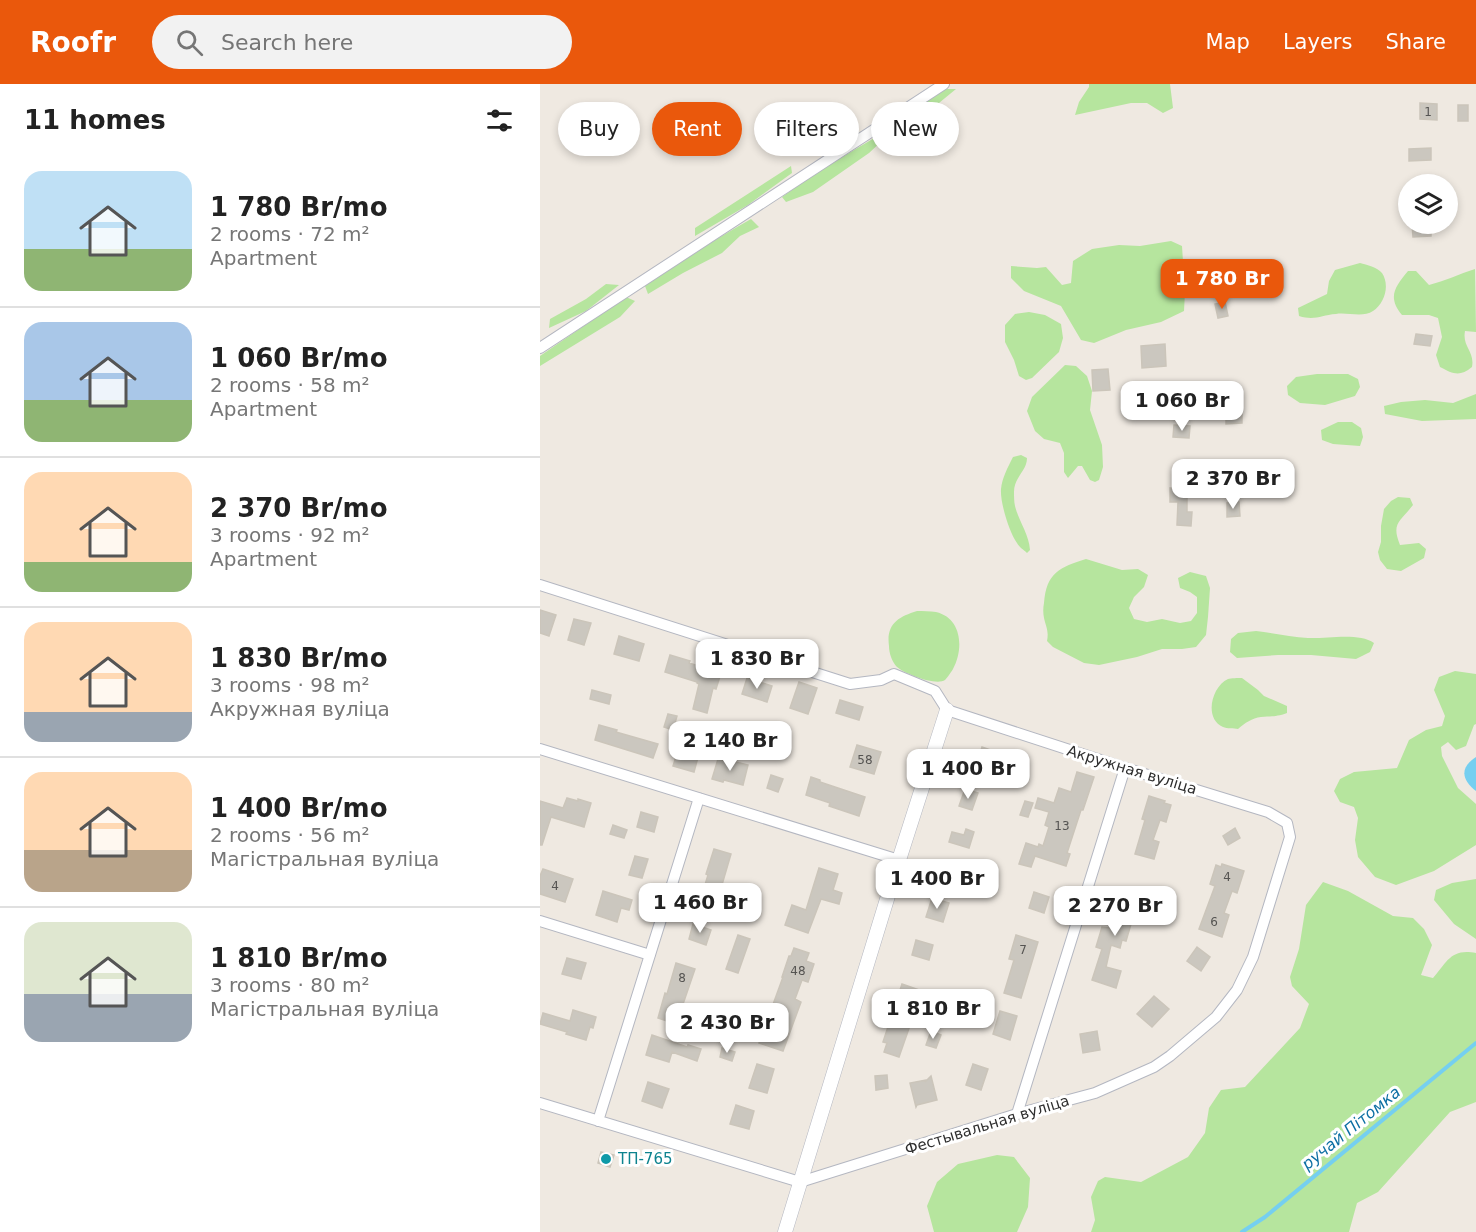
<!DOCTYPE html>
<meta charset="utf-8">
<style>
body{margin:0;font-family:"DejaVu Sans",sans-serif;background:#f2f2f2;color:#222;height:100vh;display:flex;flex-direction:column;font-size:22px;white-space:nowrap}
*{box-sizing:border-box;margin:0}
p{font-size:20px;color:#767676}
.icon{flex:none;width:33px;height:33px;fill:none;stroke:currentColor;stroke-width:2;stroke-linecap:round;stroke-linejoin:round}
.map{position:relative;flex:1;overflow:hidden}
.panel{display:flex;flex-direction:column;background:#fff;width:540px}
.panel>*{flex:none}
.guide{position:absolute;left:18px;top:18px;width:570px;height:54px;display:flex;gap:12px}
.controls{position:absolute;left:858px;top:90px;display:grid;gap:12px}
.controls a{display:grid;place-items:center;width:60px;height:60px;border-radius:50%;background:#fff;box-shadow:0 3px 9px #0003;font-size:30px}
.price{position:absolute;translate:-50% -51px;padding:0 14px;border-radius:12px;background:#fff;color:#222;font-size:20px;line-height:39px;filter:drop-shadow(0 2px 3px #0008)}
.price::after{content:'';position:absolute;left:50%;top:36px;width:18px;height:14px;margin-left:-9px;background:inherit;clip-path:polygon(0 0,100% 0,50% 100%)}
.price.active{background:#ea580c;color:#fff}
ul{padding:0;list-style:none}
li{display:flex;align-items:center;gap:18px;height:150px;padding:0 24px}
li+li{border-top:2px solid #e0e0e0}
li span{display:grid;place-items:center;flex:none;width:168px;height:120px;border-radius:18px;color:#555}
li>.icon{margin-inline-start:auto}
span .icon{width:72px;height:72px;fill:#fffc;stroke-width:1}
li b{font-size:26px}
h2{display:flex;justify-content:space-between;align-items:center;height:72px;padding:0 24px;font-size:26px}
.tag{padding:0 21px;border-radius:27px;background:#fff;box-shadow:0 3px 9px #0003;font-size:21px;line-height:54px}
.tag.active{background:#ea580c;color:#fff}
header{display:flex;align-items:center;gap:36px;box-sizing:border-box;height:84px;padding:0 30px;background:#ea580c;color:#fff}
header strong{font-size:28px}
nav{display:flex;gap:33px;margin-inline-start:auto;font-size:21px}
.search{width:420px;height:54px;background:#f2f2f2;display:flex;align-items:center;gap:15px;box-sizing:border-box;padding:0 21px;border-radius:33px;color:#767676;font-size:22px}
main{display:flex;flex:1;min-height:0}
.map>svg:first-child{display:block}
.green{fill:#b6e59e}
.water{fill:#75cff0}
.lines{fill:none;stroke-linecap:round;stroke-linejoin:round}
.stream{stroke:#75cff0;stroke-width:4}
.building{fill:#cbc7bf;stroke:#cbc5ba;stroke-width:1.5}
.minor-casing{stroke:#b4b7c1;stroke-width:12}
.tertiary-casing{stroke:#b4b7c1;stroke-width:15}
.minor{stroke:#fff;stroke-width:10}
.tertiary{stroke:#fff;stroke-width:14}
.culture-dot{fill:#0f9aa8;stroke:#fff;stroke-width:2}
.labels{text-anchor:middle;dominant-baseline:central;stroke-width:6;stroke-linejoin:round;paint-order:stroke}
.number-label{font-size:12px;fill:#555452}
.street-label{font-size:15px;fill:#2e2e2e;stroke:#fff}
.culture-label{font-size:15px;fill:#0d838f;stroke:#fff;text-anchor:start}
.water-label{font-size:16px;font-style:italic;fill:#0d6fa3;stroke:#fff}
</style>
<header>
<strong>Roofr</strong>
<div class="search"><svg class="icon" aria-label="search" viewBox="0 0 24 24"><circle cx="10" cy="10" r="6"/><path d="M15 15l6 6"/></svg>Search here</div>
<nav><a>Map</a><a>Layers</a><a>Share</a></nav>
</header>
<main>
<section class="panel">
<h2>11 homes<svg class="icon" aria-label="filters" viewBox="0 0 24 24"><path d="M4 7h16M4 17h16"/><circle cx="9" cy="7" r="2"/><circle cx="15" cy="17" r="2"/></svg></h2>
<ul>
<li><span style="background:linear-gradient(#bfe0f5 65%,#8fb573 0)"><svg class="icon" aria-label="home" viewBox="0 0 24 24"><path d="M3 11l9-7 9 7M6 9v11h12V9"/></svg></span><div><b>1 780 Br/mo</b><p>2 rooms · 72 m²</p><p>Apartment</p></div></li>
<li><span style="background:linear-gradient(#a9c7e8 65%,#8fb573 0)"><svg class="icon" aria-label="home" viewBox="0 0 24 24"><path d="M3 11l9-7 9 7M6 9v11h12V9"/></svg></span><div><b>1 060 Br/mo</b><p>2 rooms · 58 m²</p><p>Apartment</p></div></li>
<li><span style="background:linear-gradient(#ffd9b3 75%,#8fb573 0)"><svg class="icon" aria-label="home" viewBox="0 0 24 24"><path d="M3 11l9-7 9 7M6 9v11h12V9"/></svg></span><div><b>2 370 Br/mo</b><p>3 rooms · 92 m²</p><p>Apartment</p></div></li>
<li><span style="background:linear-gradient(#ffd9b3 75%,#9aa5b1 0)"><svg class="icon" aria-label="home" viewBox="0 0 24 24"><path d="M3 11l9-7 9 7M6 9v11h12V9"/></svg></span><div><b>1 830 Br/mo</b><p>3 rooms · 98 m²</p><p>Акружная вуліца</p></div></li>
<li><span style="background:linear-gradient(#ffd9b3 65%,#b9a48a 0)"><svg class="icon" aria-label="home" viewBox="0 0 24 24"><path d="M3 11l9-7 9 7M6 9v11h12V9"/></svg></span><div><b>1 400 Br/mo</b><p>2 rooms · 56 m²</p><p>Магістральная вуліца</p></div></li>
<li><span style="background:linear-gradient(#dfe7d0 60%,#9aa5b1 0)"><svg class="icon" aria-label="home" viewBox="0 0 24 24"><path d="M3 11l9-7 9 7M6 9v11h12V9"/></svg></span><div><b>1 810 Br/mo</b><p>3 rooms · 80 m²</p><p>Магістральная вуліца</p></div></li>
</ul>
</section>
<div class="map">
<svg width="936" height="1148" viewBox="0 0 936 1148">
<rect width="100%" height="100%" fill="#efe9e1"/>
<path class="green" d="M 549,0 L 630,0 L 633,24 L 623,29 L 607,19 L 591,19 L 535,31 L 539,18 L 549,3 Z
M 403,5 L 416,5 L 388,28 L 363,42 L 363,35 Z
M 336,53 L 343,56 L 329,69 L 273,108 L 246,118 L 242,113 L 277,88 Z
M 251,82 L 252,89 L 208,121 L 155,152 L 155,144 Z
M 211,135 L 219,143 L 200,152 L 182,169 L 143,189 L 108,210 L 105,202 C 138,177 175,156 211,135 Z
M 631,157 L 642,162 L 645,208 L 644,227 L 621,238 L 586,246 L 554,259 L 541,256 L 521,222 L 484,207 L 471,194 L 471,182 L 497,184 L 506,183 L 522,201 L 531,199 L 533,177 L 552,165 L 579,161 L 600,162 Z
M 820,179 C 827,181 837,183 842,189 C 850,201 845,219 833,227 C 823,234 807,228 796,230 C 781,231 775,237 759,232 L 758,224 L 787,210 L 789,197 L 795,186 Z
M 935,185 L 936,248 L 925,247 C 922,263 935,267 932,283 C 920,293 913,290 900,283 L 896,271 L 902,253 L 898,234 L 889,231 L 862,231 C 847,213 855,203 868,187 L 876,187 L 889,201 C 905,197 919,190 935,185 Z
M 66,200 L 79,201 L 46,227 L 9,244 L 10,235 L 46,215 Z
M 86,213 L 95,217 L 80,233 L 0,282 L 0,272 Z
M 489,228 L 505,231 L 521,240 L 523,254 L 519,268 L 492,294 L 486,296 L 479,292 L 474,276 L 465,258 L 465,241 L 475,230 Z
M 525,281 L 536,282 L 547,292 L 552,307 L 550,326 L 562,361 L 563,383 L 559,396 L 555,398 L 550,396 L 542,382 L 538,382 L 528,394 L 524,388 L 524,369 L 520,359 L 504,355 L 495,347 L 487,327 L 492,313 Z
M 777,290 L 808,290 L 818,295 L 820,303 L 815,312 L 785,321 L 760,319 L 748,311 L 747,302 L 756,293 Z
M 936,310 L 936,335 L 882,337 L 845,330 L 844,322 L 861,318 L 885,316 L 913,319 Z
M 798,338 L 812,338 L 821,344 L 823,353 L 820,362 L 793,360 L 782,356 L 781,346 Z
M 481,371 L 487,374 C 487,387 474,393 474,408 C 474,412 474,418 475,422 C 479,438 489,450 490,466 L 487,469 C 484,466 479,463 477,459 C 469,448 460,418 461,405 C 462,394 468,383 473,373 Z
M 858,413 L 870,414 L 873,421 C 860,438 851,439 860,461 L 879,459 L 886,465 L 884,474 L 861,487 L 847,485 L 840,476 L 838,468 L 841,458 L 841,442 L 844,425 L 851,417 Z
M 546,475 L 582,486 L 598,485 L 608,491 L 604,503 L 594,513 L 589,524 L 594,535 L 607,538 L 622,535 L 640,539 L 651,537 L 657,529 L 657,513 L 650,508 L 640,504 L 638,494 L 650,488 L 666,492 L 670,504 L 668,533 L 666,551 L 656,563 L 642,565 L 622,565 L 597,573 L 559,581 L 544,579 L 513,563 L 507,557 C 509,547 506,543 504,534 C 503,529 503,524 504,519 C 506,489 520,483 546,475 Z
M 377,527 C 383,527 390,527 396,528 C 422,534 424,565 413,585 C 412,587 407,594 405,596 C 396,602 365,590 357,583 C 352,578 349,569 349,562 C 346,540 358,533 377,527 Z
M 716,547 C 733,549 751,553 768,554 C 786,555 819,548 834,559 L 830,568 L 816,575 L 771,571 L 738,571 L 697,574 L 690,568 L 691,555 L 698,549 Z
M 915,587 L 936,590 L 936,640 L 934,641 L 926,662 L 916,666 L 908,658 L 901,663 L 902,672 L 918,704 L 936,720 L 936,761 L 894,787 L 856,801 L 835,793 L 818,773 L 815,756 L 818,734 L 814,723 L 800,718 L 794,707 L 800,695 L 814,688 L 857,684 L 869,656 L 886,646 L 902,642 L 905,632 L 894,606 L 899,593 Z
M 702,594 L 718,606 L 724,612 L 747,622 L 747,629 C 736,633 732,632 721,633 C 712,634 705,639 698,645 C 694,644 687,645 683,643 C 664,635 671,603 688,595 C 691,594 698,594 702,594 Z
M 936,795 L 936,855 L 914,840 L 894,816 L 896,806 L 912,799 Z
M 783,798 L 808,807 L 853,832 L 873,834 L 884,845 L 892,861 L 881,891 L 893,894 C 907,878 911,864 936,869 L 936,1018 L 910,1028 L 838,1108 L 817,1119 L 809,1148 L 551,1148 L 555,1136 L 551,1113 L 558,1097 L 565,1093 L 601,1098 L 648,1073 L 665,1049 L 669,1024 L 681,1006 L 705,1003 L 760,944 L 769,920 L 752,902 L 750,893 L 759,865 L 766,821 Z
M 457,1071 L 474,1073 L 490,1094 L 488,1123 L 477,1148 L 394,1148 L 387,1122 L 397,1098 L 418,1080 Z"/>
<path class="water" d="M 936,673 L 936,707 C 922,696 919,684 936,673 Z"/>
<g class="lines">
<path class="stream" d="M 702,1148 L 725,1133 L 936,959"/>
</g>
<path class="building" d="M 880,19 L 897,20 L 897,36 L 880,35 Z
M 918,21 L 928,21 L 928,37 L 918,37 Z
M 891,64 L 891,76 L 869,77 L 869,65 Z
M 872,140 L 891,140 L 891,152 L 873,153 Z
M 684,190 L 686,202 L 673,204 L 672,192 Z
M 685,218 L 688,232 L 678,234 L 675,220 Z
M 876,250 L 892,252 L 890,262 L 874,260 Z
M 625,260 L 626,282 L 602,284 L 601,262 Z
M 568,285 L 570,306 L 553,307 L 552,286 Z
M 686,327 L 702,327 L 702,339 L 686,340 Z
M 634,341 L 650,342 L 649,354 L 633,353 Z
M 630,404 L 647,404 L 647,428 L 652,428 L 651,442 L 637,441 L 638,418 L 630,418 Z
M 699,418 L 700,432 L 687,433 L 687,419 Z
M 0,526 L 16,531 L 9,552 L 0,549 Z
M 34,535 L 51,539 L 44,561 L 28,556 Z
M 79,552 L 104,560 L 99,577 L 74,570 Z
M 130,571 L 150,577 L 149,579 L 181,589 L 176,605 L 173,604 L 167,629 L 153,625 L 159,600 L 157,599 L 157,598 L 125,588 Z
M 207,594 L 232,602 L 227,618 L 202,610 Z
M 259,598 L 277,604 L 268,630 L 250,624 Z
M 52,606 L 71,611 L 69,620 L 50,615 Z
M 300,616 L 323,623 L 319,636 L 296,629 Z
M 128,630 L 137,632 L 133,646 L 124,643 Z
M 59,641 L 77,646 L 76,648 L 118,660 L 113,674 L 55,656 Z
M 140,660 L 160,666 L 154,688 L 133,682 Z
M 317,661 L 341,668 L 334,690 L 310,683 Z
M 442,663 L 459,669 L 454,685 L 437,679 Z
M 178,675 L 191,679 L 192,677 L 208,681 L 203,701 L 184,696 L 183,698 L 172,695 Z
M 537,688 L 554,693 L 543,726 L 541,726 L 527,769 L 530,770 L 526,782 L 495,772 L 491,783 L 479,780 L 486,759 L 498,763 L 499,760 L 503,762 L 509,743 L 505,741 L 509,728 L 495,724 L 498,714 L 514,719 L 519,704 L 531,708 Z
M 231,691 L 243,695 L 238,708 L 227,704 Z
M 271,693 L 280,696 L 280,698 L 325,713 L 319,732 L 289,722 L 290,719 L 266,711 Z
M 425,705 L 438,709 L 432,726 L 419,722 Z
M 609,712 L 625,717 L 624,719 L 631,721 L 626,738 L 620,736 L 613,756 L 619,758 L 614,775 L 595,770 L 605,736 L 602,735 Z
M 27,714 L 38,717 L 38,715 L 51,719 L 44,743 L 11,733 L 2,761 L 0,761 L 0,717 L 23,724 Z
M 485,717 L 493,719 L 488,733 L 480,731 Z
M 101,728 L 118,733 L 114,748 L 97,743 Z
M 73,741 L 87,746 L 84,754 L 70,750 Z
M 695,744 L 700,754 L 688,761 L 683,752 Z
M 426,745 L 434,748 L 429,764 L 409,758 L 412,748 L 424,751 Z
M 174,765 L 191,770 L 179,811 L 189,814 L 185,827 L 159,820 L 168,791 L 166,790 Z
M 95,772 L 108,775 L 102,794 L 89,791 Z
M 682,780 L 704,787 L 697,809 L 692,807 L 684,829 L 689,831 L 682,853 L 659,845 L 675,802 L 670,800 L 676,781 L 681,783 Z
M 279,784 L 298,790 L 293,806 L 302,809 L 299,820 L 281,815 L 268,849 L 245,841 L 252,821 L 266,826 Z
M 3,785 L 33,795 L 25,818 L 0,810 L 0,792 Z
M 414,791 L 428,795 L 424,808 L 410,803 Z
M 581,803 L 598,808 L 589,840 L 591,840 L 586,857 L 582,856 L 580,864 L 571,861 L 566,883 L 581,887 L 576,904 L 552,896 L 562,865 L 556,863 L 562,843 L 569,844 Z
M 63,807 L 92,816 L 89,826 L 81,824 L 77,838 L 56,831 Z
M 494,808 L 509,813 L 504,829 L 489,824 Z
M 392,814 L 409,819 L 403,838 L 386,833 Z
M 153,840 L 171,846 L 166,861 L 149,855 Z
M 198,851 L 210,855 L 198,889 L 186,885 Z
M 476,851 L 498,858 L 481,914 L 464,909 L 474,876 L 469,875 Z
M 376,856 L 393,861 L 389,876 L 372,871 Z
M 657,863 L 670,873 L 661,887 L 647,877 Z
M 254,864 L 269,869 L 266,877 L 274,880 L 268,898 L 262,896 L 255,915 L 261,918 L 243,967 L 219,959 L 243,893 L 242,893 L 249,872 L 251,872 Z
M 27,874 L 46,879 L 41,895 L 22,890 Z
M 136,879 L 155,885 L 141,926 L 152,930 L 148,944 L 118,934 L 125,909 L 127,910 Z
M 362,900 L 382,907 L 359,973 L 344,968 L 347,959 L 343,958 Z
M 614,912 L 629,925 L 612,943 L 597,930 Z
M 33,926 L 56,933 L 53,944 L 50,943 L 46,956 L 26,950 L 27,948 L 0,940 L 3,929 L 30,937 Z
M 460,927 L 477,932 L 470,956 L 453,950 Z
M 391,947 L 401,951 L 396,964 L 386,961 Z
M 557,947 L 560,966 L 543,969 L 540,950 Z
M 112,951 L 147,963 L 148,961 L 161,965 L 157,977 L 132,968 L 129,978 L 106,971 Z
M 182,964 L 195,968 L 192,977 L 180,973 Z
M 217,980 L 234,985 L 227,1009 L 209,1004 Z
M 433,980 L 448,985 L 441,1006 L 426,1001 Z
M 347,991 L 348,1004 L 336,1006 L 335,992 Z
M 391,992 L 397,1016 L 377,1021 L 376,1023 L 370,999 L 386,996 L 385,998 Z
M 108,998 L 129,1005 L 122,1024 L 102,1017 Z
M 196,1021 L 214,1027 L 209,1045 L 190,1040 Z
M 61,1068 L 74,1071 L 70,1083 L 58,1079 Z"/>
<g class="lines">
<g class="minor-casing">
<path id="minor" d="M 0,264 L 404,0
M 0,501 L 310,600 L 341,596 L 354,590 L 395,607 L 407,626 L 585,684 L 728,728 L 747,739 L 750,753 L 713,873 L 697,906 L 676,933 L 630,972 L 614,983 L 555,1009 L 477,1030 L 260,1098 L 0,1019
M 0,665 L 359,776
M 0,837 L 110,871
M 477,1030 L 585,684
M 58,1037 L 159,714"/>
</g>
<g class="tertiary-casing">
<path id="tertiary" d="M 245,1148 L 359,776 L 407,626"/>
</g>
<use href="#minor" class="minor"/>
<use href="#tertiary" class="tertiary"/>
</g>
<circle class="culture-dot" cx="66" cy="1075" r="6"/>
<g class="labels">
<g class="number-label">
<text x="888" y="28">1</text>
<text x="325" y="676">58</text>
<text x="522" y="742">13</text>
<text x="687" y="793">4</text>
<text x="15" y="802">4</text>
<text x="674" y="838">6</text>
<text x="483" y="866">7</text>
<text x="258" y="887">48</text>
<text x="142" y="894">8</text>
</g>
<g class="street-label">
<text transform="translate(592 686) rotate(17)">Акружная вуліца</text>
<text transform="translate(447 1041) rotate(-17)">Фестывальная вуліца</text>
</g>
<g class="culture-label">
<text x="78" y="1075">ТП-765</text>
</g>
<g class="water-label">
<text transform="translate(811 1044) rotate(-39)">ручай Пітомка</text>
</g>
</g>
</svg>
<div class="controls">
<a><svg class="icon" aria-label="layers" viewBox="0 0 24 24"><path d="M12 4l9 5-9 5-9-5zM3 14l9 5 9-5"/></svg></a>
</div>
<b class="price active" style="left:682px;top:226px">1 780 Br</b>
<b class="price" style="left:642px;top:348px">1 060 Br</b>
<b class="price" style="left:693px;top:426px">2 370 Br</b>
<b class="price" style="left:217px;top:606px">1 830 Br</b>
<b class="price" style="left:190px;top:688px">2 140 Br</b>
<b class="price" style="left:428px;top:716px">1 400 Br</b>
<b class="price" style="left:397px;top:826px">1 400 Br</b>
<b class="price" style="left:160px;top:850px">1 460 Br</b>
<b class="price" style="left:575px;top:853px">2 270 Br</b>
<b class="price" style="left:393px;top:956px">1 810 Br</b>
<b class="price" style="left:187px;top:970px">2 430 Br</b>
<div class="guide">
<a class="tag">Buy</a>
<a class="tag active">Rent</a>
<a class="tag">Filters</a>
<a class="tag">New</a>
</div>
</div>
</main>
